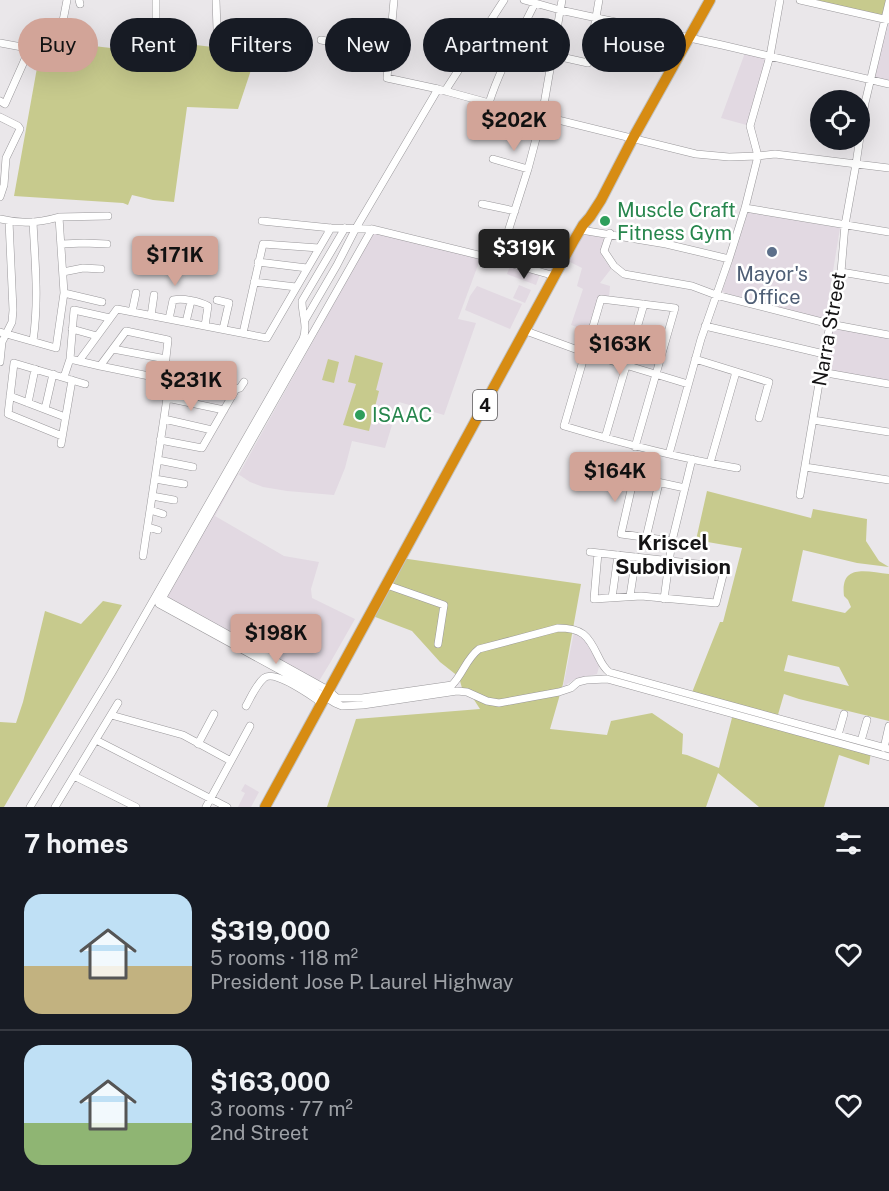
<!DOCTYPE html>
<meta charset="utf-8">
<style>
body{margin:0;font-family:"Public Sans",sans-serif;background:#20242c;color:#f1f3f6;height:100vh;display:flex;flex-direction:column;font-size:22px;white-space:nowrap}
*{box-sizing:border-box;margin:0}
p{font-size:20px;color:#9ea1a6}
.icon{flex:none;width:33px;height:33px;fill:none;stroke:currentColor;stroke-width:2;stroke-linecap:round;stroke-linejoin:round}
.map{position:relative;height:807px;overflow:hidden}
.sheet{display:flex;flex-direction:column;background:#171b24;flex:1}
.sheet>*{flex:none}
.top-card{position:absolute;left:18px;top:18px;width:854px;height:54px;display:flex;gap:12px}
.fabs{position:absolute;left:810px;top:90px;display:grid;gap:12px}
.fabs a{display:grid;place-items:center;width:60px;height:60px;border-radius:50%;background:#171b24;box-shadow:0 6px 24px #0002;font-size:30px}
.price{position:absolute;translate:-50% -51px;padding:0 14px;border-radius:6px;background:#d2a498;color:#111;font-size:20px;line-height:39px;filter:drop-shadow(0 2px 3px #0008)}
.price::after{content:'';position:absolute;left:50%;top:36px;width:18px;height:14px;margin-left:-9px;background:inherit;clip-path:polygon(0 0,100% 0,50% 100%)}
.price.selected{background:#222;color:#fff}
ul{padding:0;list-style:none}
li{display:flex;align-items:center;gap:18px;height:150px;padding:0 24px}
li+li{border-top:2px solid #363941}
li span{display:grid;place-items:center;flex:none;width:168px;height:120px;border-radius:18px;color:#555}
li>.icon{margin-inline-start:auto}
span .icon{width:72px;height:72px;fill:#fffc;stroke-width:1}
li b{font-size:26px}
h2{display:flex;justify-content:space-between;align-items:center;height:72px;padding:0 24px;font-size:26px}
.tag{padding:0 21px;border-radius:27px;background:#171b24;box-shadow:0 6px 24px #0002;font-size:21px;line-height:54px}
.tag.selected{background:#d2a498;color:#111}
.map>svg:first-child{display:block}
.built{fill:#e2d9e2}
.green{fill:#c7ca8d;fill-rule:evenodd}
.lines{fill:none;stroke-linecap:round;stroke-linejoin:round}
.minor-casing{stroke:#9a989b;stroke-width:8}
.highway-casing{stroke:#c2c2c2;stroke-width:12}
.minor{stroke:#fff;stroke-width:7}
.highway{stroke:#d78c13;stroke-width:10}
.leisure-dot{fill:#2e9e5b;stroke:#fff;stroke-width:2}
.service-dot{fill:#5c6f8a;stroke:#fff;stroke-width:2}
.labels{text-anchor:middle;dominant-baseline:central;stroke-width:5;stroke-linejoin:round;paint-order:stroke}
.shield{fill:#fff;stroke:#5b5a5b;stroke-width:1.5}
.shield-label{font-size:18px;font-weight:bold;fill:#151415}
.leisure-label{font-size:20px;fill:#27864d;stroke:#fff;text-anchor:start}
.service-label{font-size:20px;fill:#4e5e75;stroke:#fff}
.street-label{font-size:20px;fill:#151415;stroke:#fff}
.neighbourhood-label{font-size:21px;font-weight:bold;fill:#151415;stroke:#fff}
</style>
<div class="map">
<svg width="889" height="807" viewBox="0 0 889 807">
<rect width="100%" height="100%" fill="#eae7ea"/>
<path class="built" d="M 885,19 L 889,20 L 889,84 L 870,79 Z
M 746,50 L 770,56 L 750,126 L 721,118 Z
M 748,212 L 840,228 L 825,320 L 722,292 Z
M 374,232 L 481,257 L 458,319 L 476,323 L 444,415 L 399,402 L 385,448 L 352,441 L 345,468 L 334,495 L 287,491 L 263,487 L 250,482 L 238,474 L 215,516 L 284,556 L 319,562 L 311,589 L 312,598 L 355,619 L 330,663 L 313,691 L 151,602 L 230,470 L 239,474 Z
M 581,233 L 604,238 L 603,253 L 604,259 L 611,269 L 600,283 L 610,286 L 609,298 L 598,302 L 588,331 L 571,325 L 583,289 L 577,286 L 582,268 L 566,260 Z
M 525,252 L 549,261 L 546,268 L 522,259 Z
M 510,266 L 528,272 L 530,270 L 540,274 L 536,285 L 507,274 Z
M 519,285 L 531,290 L 525,303 L 513,298 Z
M 477,286 L 522,304 L 510,329 L 465,310 L 470,296 Z
M 830,324 L 889,335 L 889,384 L 821,372 Z
M 574,632 L 582,638 L 589,646 L 599,667 L 597,674 L 575,679 L 563,687 Z
M 245,784 L 259,792 L 251,807 L 238,807 L 245,793 L 241,791 Z"/>
<path class="green" d="M 813,0 L 889,0 L 885,19 Z
M 188,31 L 187,44 L 257,52 L 238,109 L 187,107 L 174,202 L 153,200 L 132,195 L 128,205 L 123,203 L 14,196 L 42,40 L 128,50 L 171,54 L 171,36 Z
M 355,355 L 383,363 L 376,390 L 379,391 L 369,431 L 343,425 L 356,384 L 348,382 Z
M 328,359 L 339,362 L 334,383 L 322,380 Z
M 707,491 L 811,518 L 813,509 L 867,519 L 866,541 L 879,561 L 889,567 L 857,563 L 803,550 L 792,601 L 845,613 L 851,607 L 848,600 L 844,596 C 840,563 867,572 889,574 L 889,721 L 799,699 L 784,694 L 777,718 L 691,695 L 720,622 L 723,622 L 742,548 L 696,540 ZM 788,655 L 839,667 L 849,686 L 784,671 Z
M 401,558 L 581,584 L 563,684 L 550,729 L 607,735 L 611,721 L 652,713 L 683,734 L 682,754 L 687,755 L 719,768 L 733,714 L 871,752 L 869,765 L 839,755 L 824,807 L 759,807 L 718,773 L 706,807 L 327,807 L 356,719 L 480,709 L 469,692 L 463,692 L 459,677 L 440,662 L 412,631 L 370,615 Z
M 103,601 L 122,605 L 4,807 L 0,807 L 0,722 L 16,723 L 23,702 L 45,611 L 81,624 Z"/>
<g class="lines">
<g class="minor-casing">
<path id="minor" d="M 79,0 L 80,4
M 156,0 L 156,61
M 216,0 L 217,29
M 394,0 L 387,78 L 438,89 L 489,103 L 696,154 L 729,157 L 758,156 L 775,154 L 889,168
M 524,0 L 560,10 L 722,45 L 889,84
M 800,0 L 888,20
M 62,26 L 67,0
M 321,40 L 389,53
M 0,43 L 38,50
M 552,55 L 588,63 L 599,0
M 445,91 L 504,0
M 0,101 L 5,104 L 30,48
M 489,103 C 500,68 519,36 535,3
M 0,117 L 18,126 L 20,129 L 6,158 L 4,185 L 0,197
M 493,159 L 528,169
M 482,204 L 515,211
M 745,208 L 889,232
M 59,217 L 108,216
M 0,219 C 20,224 39,223 59,217 L 64,293 L 56,348 L 0,332
M 262,221 L 331,228 L 372,229 L 499,260 L 555,276
M 372,229 L 159,604 L 296,679 L 335,703 L 342,706 L 363,705 L 457,691 L 467,692 L 487,701 L 499,703 L 559,692 L 571,688 L 578,682 L 586,680 L 607,679 L 889,757
M 581,230 L 666,244 L 729,259
M 610,233 L 604,251 L 614,266 L 624,274 L 692,286 L 716,295 L 830,324 L 889,335
M 62,244 L 84,243 L 107,244
M 499,260 L 528,169 L 542,116 L 562,0
M 258,262 L 307,268
M 63,272 L 83,268 L 101,269
M 841,272 L 889,280
M 254,282 L 296,287
M 64,293 L 102,302
M 217,300 L 229,303 L 223,329
M 132,312 L 136,293
M 151,316 L 154,295
M 169,319 L 173,300 C 183,298 199,301 208,306 L 205,326
M 305,320 L 337,265 L 356,228 L 438,89
M 186,322 L 191,301
M 705,326 L 824,354
M 72,329 L 97,336
M 526,331 L 586,353 L 688,384
M 243,333 L 263,244 L 319,248
M 33,341 C 39,301 35,262 33,222
M 113,349 L 166,359
M 70,359 L 100,366 L 154,377 L 173,376 L 236,389 L 240,388 L 244,382
M 695,359 L 769,382 L 759,418
M 79,361 L 117,309 L 267,338 L 331,228
M 0,362 L 2,342 L 12,322 L 13,310 L 9,221
M 100,366 L 126,331 L 168,340 L 164,376
M 821,372 L 889,384
M 64,377 L 70,359 L 74,310 L 110,318
M 10,396 L 65,417
M 28,403 L 35,369
M 45,409 L 53,374
M 164,419 L 212,430
M 813,420 L 889,432
M 62,436 L 8,414 L 14,363 L 85,384
M 605,438 L 644,304
M 160,440 L 202,448 L 236,389
M 61,444 L 72,380
M 635,447 L 675,308 L 601,299 L 564,426 C 621,443 678,458 737,468
M 669,454 L 701,339 L 729,259 L 745,208 L 758,156 L 750,126 L 770,56 L 780,0
M 158,460 L 193,467
M 710,463 L 736,372
M 805,467 L 889,480
M 155,479 L 184,484
M 800,495 L 824,354 L 841,272 L 845,225 L 856,164 L 865,103 L 889,2
M 152,496 L 174,500
M 150,510 L 163,514
M 148,527 L 158,530
M 646,538 L 659,483
M 672,541 L 621,534 L 634,477 L 685,488
M 590,552 C 635,557 680,562 725,567 L 716,603 L 641,596 L 594,599 L 598,553
M 143,556 L 167,398 L 224,410
M 387,585 L 444,605 L 438,644
M 630,596 L 636,557
M 162,598 L 328,690 L 337,698 L 362,698 L 452,685 C 463,674 466,659 479,649 L 558,628 C 582,628 588,635 598,656 C 601,662 603,667 609,672 L 889,749
M 612,598 L 618,555
M 664,599 L 672,541 L 692,459
M 246,706 C 251,697 256,685 264,678 C 275,669 311,696 322,703
M 111,715 L 183,735 L 231,761
M 838,735 L 844,714
M 96,740 L 227,807
M 861,741 L 867,720
M 198,744 L 214,714
M 884,748 L 889,726
M 74,776 L 136,807
M 30,807 L 111,674 L 303,339 C 308,326 302,315 302,301 L 345,228
M 55,807 L 118,703
M 206,807 L 250,726"/>
</g>
<g class="highway-casing">
<path id="highway" d="M 265,807 L 573,242 L 583,225 L 590,217 L 601,200 L 633,138 L 710,0"/>
</g>
<use href="#minor" class="minor"/>
<use href="#highway" class="highway"/>
</g>
<g class="leisure-dot">
<circle cx="605" cy="221" r="6"/>
<circle cx="360" cy="415" r="6"/>
</g>
<circle class="service-dot" cx="772" cy="252" r="6"/>
<g class="labels">
<rect class="shield" x="473" y="390" width="24" height="30" rx="4.5"/>
<g class="shield-label">
<text x="485" y="405">4</text>
</g>
<g class="leisure-label">
<text x="617" y="210">Muscle Craft<tspan x="617" dy="23">Fitness Gym</tspan></text>
<text x="372" y="415">ISAAC</text>
</g>
<g class="service-label">
<text x="772" y="274">Mayor's<tspan x="772" dy="23">Office</tspan></text>
</g>
<g class="street-label">
<text transform="translate(829 329) rotate(-80)">Narra Street</text>
</g>
<g class="neighbourhood-label">
<text x="673" y="542">Kriscel<tspan x="673" dy="24">Subdivision</tspan></text>
</g>
</g>
</svg>
<div class="fabs">
<a><svg class="icon" aria-label="locate" viewBox="0 0 24 24"><circle cx="12" cy="12" r="6"/><path d="M12 2v4M12 18v4M2 12h4M18 12h4"/></svg></a>
</div>
<b class="price" style="left:514px;top:152px">$202K</b>
<b class="price selected" style="left:524px;top:280px">$319K</b>
<b class="price" style="left:175px;top:287px">$171K</b>
<b class="price" style="left:620px;top:376px">$163K</b>
<b class="price" style="left:191px;top:412px">$231K</b>
<b class="price" style="left:615px;top:503px">$164K</b>
<b class="price" style="left:276px;top:665px">$198K</b>
<div class="top-card">
<a class="tag selected">Buy</a>
<a class="tag">Rent</a>
<a class="tag">Filters</a>
<a class="tag">New</a>
<a class="tag">Apartment</a>
<a class="tag">House</a>
</div>
</div>
<section class="sheet">
<h2>7 homes<svg class="icon" aria-label="filters" viewBox="0 0 24 24"><path d="M4 7h16M4 17h16"/><circle cx="9" cy="7" r="2"/><circle cx="15" cy="17" r="2"/></svg></h2>
<ul>
<li><span style="background:linear-gradient(#bfe0f5 60%,#c2b280 0)"><svg class="icon" aria-label="home" viewBox="0 0 24 24"><path d="M3 11l9-7 9 7M6 9v11h12V9"/></svg></span><div><b>$319,000</b><p>5 rooms · 118 m²</p><p>President Jose P. Laurel Highway</p></div><svg class="icon" aria-label="heart" viewBox="0 0 24 24"><path d="M12 20l-8-8c-3-5 5-10 8-4 3-6 11-1 8 4z"/></svg></li>
<li><span style="background:linear-gradient(#bfe0f5 65%,#8fb573 0)"><svg class="icon" aria-label="home" viewBox="0 0 24 24"><path d="M3 11l9-7 9 7M6 9v11h12V9"/></svg></span><div><b>$163,000</b><p>3 rooms · 77 m²</p><p>2nd Street</p></div><svg class="icon" aria-label="heart" viewBox="0 0 24 24"><path d="M12 20l-8-8c-3-5 5-10 8-4 3-6 11-1 8 4z"/></svg></li>
</ul>
</section>
